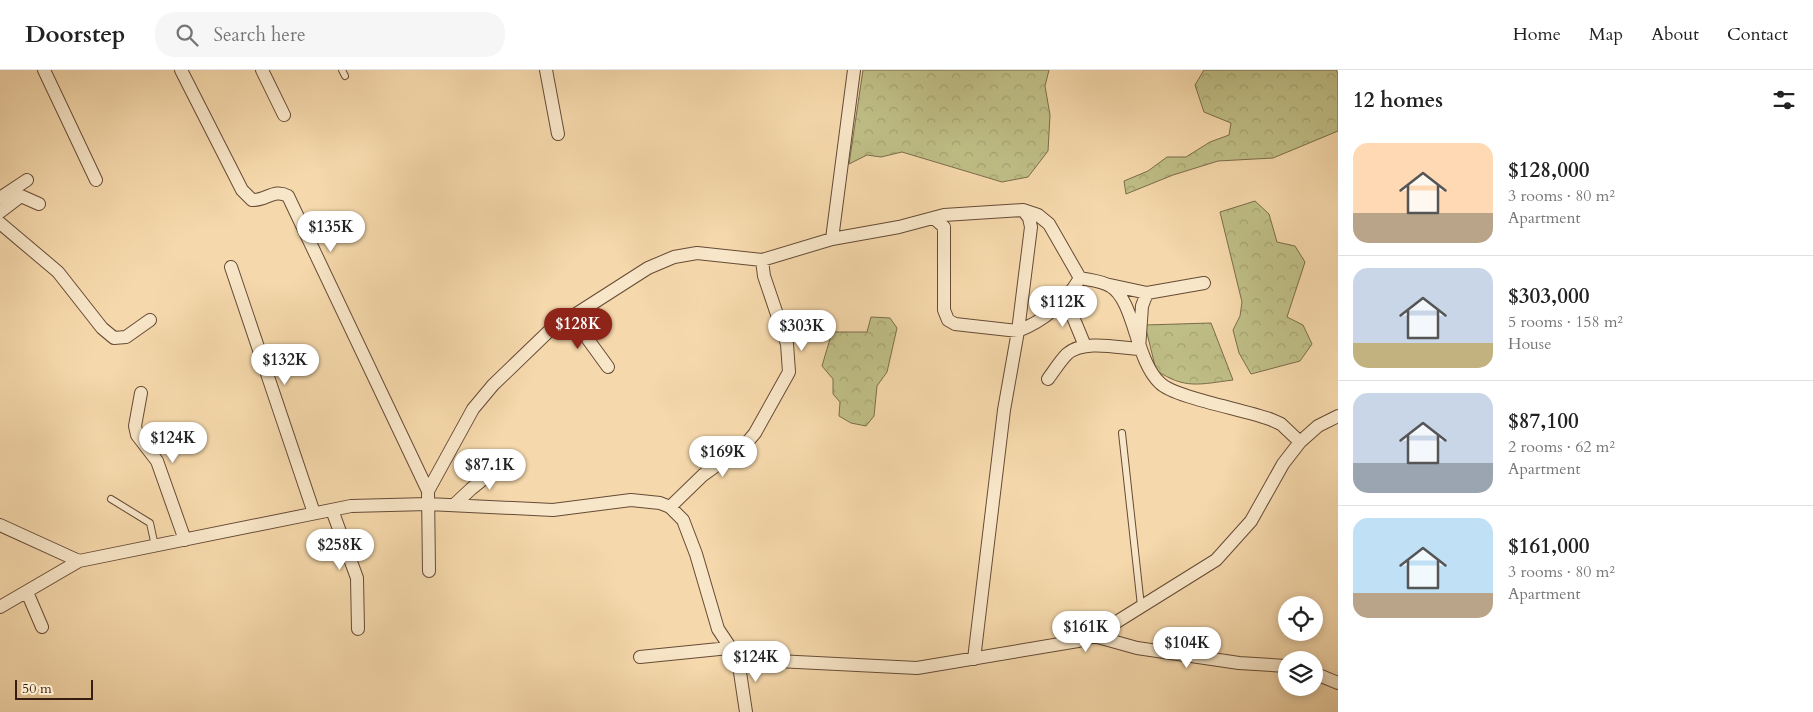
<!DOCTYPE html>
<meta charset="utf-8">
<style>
body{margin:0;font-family:Cardo,serif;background:#f6f6f6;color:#222;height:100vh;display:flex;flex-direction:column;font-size:19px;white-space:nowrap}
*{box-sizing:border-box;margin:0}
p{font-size:16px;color:#767676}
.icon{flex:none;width:28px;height:28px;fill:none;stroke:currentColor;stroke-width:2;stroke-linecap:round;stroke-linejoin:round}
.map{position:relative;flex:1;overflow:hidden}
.drawer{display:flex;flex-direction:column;background:#fff;width:475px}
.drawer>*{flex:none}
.fabs{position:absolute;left:1278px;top:526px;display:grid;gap:10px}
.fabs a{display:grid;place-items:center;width:45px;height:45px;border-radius:50%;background:#fff;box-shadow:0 2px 8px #0003;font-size:25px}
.scale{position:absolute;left:15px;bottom:12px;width:78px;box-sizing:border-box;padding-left:5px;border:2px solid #371c0f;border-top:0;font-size:14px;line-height:18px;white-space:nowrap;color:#371c0f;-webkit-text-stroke:4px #f8e6c8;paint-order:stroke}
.price{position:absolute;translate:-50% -42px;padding:0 11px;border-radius:18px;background:#fff;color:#222;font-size:16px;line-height:32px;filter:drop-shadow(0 1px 2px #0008)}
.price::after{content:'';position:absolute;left:50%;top:30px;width:15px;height:11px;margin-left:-8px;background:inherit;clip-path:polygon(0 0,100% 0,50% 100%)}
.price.active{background:#8f2418;color:#fff}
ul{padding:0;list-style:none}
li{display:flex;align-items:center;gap:15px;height:125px;padding:0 15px}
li+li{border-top:1px solid #e0e0e0}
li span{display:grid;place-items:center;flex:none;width:140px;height:100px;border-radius:15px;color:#555}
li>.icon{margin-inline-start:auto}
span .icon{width:60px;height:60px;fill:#fffc;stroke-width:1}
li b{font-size:21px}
h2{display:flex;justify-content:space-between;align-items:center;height:60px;padding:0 15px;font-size:21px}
header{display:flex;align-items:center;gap:30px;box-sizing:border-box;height:70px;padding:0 25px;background:#fff;border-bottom:1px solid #e0e0e0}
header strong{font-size:24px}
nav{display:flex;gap:28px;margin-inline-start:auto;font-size:18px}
.search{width:350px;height:45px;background:#f6f6f6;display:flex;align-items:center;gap:12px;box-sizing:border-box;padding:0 18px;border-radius:20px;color:#767676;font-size:19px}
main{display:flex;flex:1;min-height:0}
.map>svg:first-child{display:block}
.forest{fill:url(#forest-crowns);stroke:#7b6d4a}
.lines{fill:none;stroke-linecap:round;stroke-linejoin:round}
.lane-casing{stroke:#664b36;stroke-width:8}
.street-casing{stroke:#664b36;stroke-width:14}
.lane{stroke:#f8e6c8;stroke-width:6}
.street{stroke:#f8e6c8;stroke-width:12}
</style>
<header>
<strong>Doorstep</strong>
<div class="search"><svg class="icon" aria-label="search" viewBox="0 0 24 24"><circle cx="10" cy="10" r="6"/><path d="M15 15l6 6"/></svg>Search here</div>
<nav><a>Home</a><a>Map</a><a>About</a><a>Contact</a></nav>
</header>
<main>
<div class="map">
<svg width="1338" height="642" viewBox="0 0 1338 642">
<defs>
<pattern id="forest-crowns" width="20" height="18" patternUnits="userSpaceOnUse" patternTransform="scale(1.25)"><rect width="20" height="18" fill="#bfbe86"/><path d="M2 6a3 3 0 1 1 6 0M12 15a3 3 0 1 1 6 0" fill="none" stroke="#a5a372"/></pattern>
</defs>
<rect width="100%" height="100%" fill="#f5d8ab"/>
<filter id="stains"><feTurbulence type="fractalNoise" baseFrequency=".004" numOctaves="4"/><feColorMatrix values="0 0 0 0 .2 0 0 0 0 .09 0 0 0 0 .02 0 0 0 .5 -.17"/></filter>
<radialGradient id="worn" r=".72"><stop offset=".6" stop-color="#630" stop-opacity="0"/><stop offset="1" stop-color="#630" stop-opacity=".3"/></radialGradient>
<path class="forest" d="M 863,0 L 1049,0 L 1045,16 L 1050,45 L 1048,81 L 1028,107 L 1002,112 L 902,82 L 881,87 L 867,85 L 849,94 Z
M 1204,0 L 1336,0 L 1338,3 L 1338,61 L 1273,88 L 1218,91 L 1173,105 L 1126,124 L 1124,111 L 1148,101 L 1167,87 L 1186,87 L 1210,72 L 1229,65 L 1231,53 L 1204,42 L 1195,15 Z
M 1255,131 L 1269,144 L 1277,172 L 1295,176 L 1305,192 L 1287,247 L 1303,255 L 1312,274 L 1300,291 L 1251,304 L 1239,283 L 1233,260 L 1240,246 L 1242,232 L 1220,142 Z
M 871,247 L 890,248 L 897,258 L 887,302 L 877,316 L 874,346 L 866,356 L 851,353 L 839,346 L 840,332 L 833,324 L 833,309 L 822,296 L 832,262 L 867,262 Z
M 1211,253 L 1233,310 C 1200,314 1185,320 1156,300 L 1145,255 Z"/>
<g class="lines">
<g class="lane-casing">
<path id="lane" d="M 342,0 L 345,6
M 1122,363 L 1141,536
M 111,429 L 150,453 L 155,476"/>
</g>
<g class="street-casing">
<path id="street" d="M 44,0 L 96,110
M 181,0 L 242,120 L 252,130 C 266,131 274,118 288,126 L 428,421
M 262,0 L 284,45
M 546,0 L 558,64
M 0,128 L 27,110
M 0,142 L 21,126 L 39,134
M 934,148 L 944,157 L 944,240 L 948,250 L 955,254 L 1018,261 C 1046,250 1065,233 1080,208
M 0,153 L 58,202 L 102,258 L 114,268 L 126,267 L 150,250
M 832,169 L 899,157 L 944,145 L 1023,140 L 1038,145 L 1049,154 L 1080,208 C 1089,210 1102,211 1110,216 C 1135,230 1135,290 1160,313 C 1175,328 1247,340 1272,350 L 1281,354 L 1300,372
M 231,197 L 314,443
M 1110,215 L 1147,223
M 1066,230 L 1085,276
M 571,246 L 608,297
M 1048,309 C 1054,301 1060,291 1067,284 C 1084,269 1119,278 1139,279 L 1142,236 L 1147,223 L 1204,213
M 141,323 L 135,356 L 137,365 L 157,391 L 185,470
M 455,434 L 471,419 L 508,389
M 670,437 L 703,405 L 745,375 L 755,363 L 789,302 L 787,274 L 764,206 L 762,190
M 332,440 L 357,508 L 358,559
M 0,455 L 79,491 L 351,436 L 428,434 L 553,440 L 631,430 L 660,433 L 670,437 L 683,450 L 696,484 L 718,559 L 738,589 L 917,598 L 1078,571 L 1094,566 L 1216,490 L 1251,451 L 1283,394 L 1300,372 L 1318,356 L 1338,346
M 429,501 L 428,421 L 473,339 L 493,315 L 548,262 L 648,198 L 674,187 L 697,183 L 762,190 L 832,169 L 854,0
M 27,522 L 42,557
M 0,537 L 79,491
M 1094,566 L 1137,578 L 1239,593 L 1286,596
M 640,587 L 729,578
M 738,589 L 746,642
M 974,589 L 1004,340 L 1018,261 L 1031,157 L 1029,148 L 1023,140
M 1314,603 L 1338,613"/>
</g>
<use href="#lane" class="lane"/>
<use href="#street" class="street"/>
</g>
<rect width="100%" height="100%" filter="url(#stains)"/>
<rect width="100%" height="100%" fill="url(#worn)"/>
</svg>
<div class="fabs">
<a><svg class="icon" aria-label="locate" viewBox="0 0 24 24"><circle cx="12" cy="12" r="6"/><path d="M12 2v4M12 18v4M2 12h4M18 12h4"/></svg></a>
<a><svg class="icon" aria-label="layers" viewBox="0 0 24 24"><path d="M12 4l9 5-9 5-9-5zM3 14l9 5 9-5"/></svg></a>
</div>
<div class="scale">50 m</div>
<b class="price" style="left:331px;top:183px">$135K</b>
<b class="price" style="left:1063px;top:258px">$112K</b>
<b class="price active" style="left:578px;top:280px">$128K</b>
<b class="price" style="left:802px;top:282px">$303K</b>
<b class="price" style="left:285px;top:316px">$132K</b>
<b class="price" style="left:173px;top:394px">$124K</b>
<b class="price" style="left:723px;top:408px">$169K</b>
<b class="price" style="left:490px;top:421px">$87.1K</b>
<b class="price" style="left:340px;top:501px">$258K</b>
<b class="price" style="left:1086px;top:583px">$161K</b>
<b class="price" style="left:1187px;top:599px">$104K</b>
<b class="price" style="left:756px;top:613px">$124K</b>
</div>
<section class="drawer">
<h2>12 homes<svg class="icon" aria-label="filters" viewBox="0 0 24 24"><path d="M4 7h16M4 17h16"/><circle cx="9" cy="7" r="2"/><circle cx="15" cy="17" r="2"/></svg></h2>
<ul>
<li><span style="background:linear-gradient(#ffd9b3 70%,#b9a48a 0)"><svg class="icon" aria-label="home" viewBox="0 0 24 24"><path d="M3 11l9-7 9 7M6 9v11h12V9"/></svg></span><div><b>$128,000</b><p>3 rooms · 80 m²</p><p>Apartment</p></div></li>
<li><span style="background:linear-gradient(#c9d6e8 75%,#c2b280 0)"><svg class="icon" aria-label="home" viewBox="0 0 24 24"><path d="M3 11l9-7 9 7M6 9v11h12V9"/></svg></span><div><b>$303,000</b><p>5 rooms · 158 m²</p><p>House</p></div></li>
<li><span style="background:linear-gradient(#c9d6e8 70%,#9aa5b1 0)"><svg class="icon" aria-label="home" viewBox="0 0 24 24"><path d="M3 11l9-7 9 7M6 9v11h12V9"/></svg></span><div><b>$87,100</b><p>2 rooms · 62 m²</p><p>Apartment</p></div></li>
<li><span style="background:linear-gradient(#bfe0f5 75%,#b9a48a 0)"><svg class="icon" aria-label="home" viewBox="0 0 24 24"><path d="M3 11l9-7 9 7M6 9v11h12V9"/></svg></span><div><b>$161,000</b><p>3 rooms · 80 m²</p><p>Apartment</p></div></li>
</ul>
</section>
</main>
